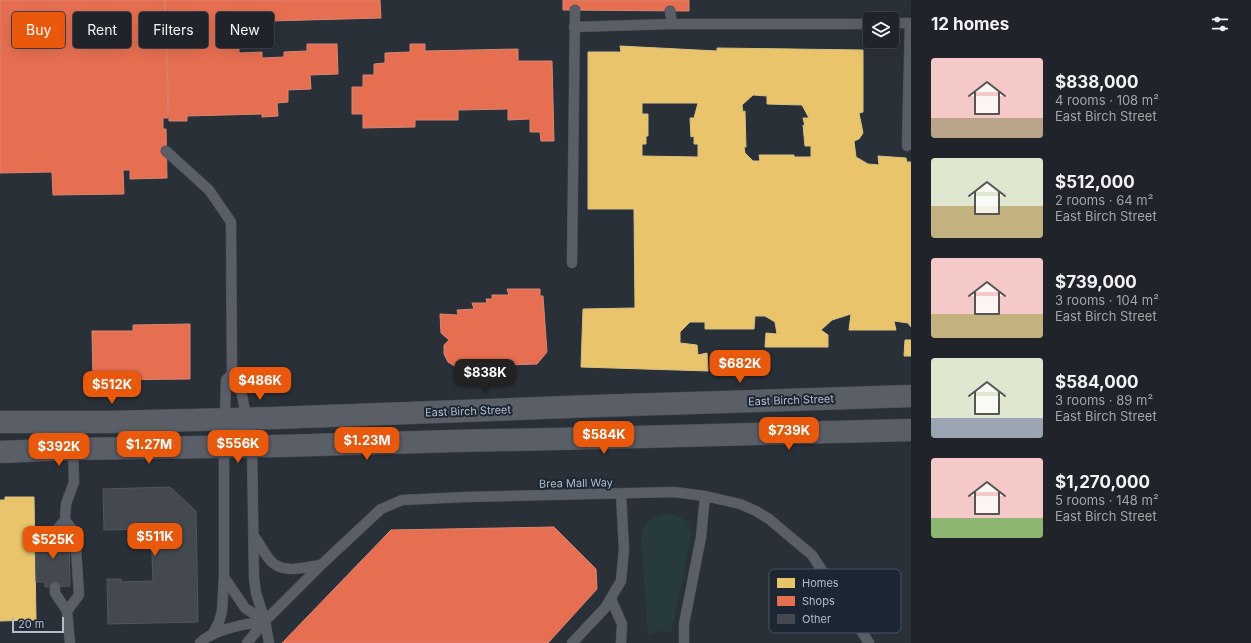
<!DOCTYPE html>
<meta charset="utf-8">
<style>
body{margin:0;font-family:Inter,sans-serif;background:#282c32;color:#f1f3f6;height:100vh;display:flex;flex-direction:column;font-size:15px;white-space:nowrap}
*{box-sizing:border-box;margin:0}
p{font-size:13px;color:#a2a4a8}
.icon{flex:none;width:22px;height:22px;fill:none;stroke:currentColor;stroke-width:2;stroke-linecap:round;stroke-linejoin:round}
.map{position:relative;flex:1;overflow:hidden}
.side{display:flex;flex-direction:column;background:#20242a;width:340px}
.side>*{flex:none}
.guide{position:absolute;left:12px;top:12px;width:380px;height:36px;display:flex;gap:8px}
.fabs{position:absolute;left:863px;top:12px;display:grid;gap:8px}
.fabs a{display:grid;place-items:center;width:36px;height:36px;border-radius:4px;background:#20242a;box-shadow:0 4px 16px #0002,0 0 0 1px #3d4147;font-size:20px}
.scale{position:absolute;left:12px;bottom:10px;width:52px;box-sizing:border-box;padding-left:4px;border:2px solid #b4bcc9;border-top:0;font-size:11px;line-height:14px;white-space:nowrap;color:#b4bcc9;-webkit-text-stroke:3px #1d2633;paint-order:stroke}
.price{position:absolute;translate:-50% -34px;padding:0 9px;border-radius:8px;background:#ea580c;color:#fff;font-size:13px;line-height:26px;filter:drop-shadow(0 1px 2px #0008)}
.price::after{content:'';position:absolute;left:50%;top:24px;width:12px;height:9px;margin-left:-6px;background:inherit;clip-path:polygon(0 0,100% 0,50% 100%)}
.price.active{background:#222;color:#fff}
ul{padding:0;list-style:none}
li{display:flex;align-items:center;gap:12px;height:100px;padding:0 20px}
li span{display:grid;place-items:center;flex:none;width:112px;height:80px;border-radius:4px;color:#555}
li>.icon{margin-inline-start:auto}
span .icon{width:48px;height:48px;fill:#fffc;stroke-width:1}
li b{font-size:17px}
h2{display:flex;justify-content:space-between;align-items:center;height:48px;padding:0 20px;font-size:17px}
.chip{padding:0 14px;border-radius:4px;background:#20242a;box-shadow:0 4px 16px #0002,0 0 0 1px #3d4147;font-size:14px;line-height:36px}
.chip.active{background:#ea580c;color:#fff}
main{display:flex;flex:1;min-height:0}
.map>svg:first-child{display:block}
.green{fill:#273a3e}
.homes{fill:#e9c46a;stroke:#d9c286;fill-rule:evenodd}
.shops{fill:#e76f51;stroke:#d88675}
.building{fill:#444950;stroke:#52575f}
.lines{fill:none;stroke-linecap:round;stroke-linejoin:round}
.service-casing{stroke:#484c53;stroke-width:11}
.tertiary-casing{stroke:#484c53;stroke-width:23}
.service{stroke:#5a5e66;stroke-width:10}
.tertiary{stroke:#5a5e66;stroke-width:22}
.labels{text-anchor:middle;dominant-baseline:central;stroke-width:4;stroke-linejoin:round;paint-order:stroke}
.street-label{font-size:11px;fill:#b4bcc9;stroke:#1d2633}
.key{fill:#1d2633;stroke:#4a5360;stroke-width:1}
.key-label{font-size:11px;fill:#b4bcc9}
</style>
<main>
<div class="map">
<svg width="911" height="643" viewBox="0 0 911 643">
<rect width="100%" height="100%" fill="#2a3038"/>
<path class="green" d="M 664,514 C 675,515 688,517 691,530 C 692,534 690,540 690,544 L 671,633 L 660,631 L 648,635 L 641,537 C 645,521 649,520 664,514 Z"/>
<path class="homes" d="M 620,46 L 717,51 L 717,48 L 863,50 L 863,112 L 859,113 L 863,133 L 859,139 L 854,141 L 856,157 L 868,164 L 879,165 L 878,156 L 906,158 L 907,162 L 911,162 L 911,327 L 908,323 L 894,321 L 896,330 L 849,330 L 851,314 L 832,320 L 821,330 L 828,335 L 828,347 L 765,347 L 766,333 L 777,334 L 775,322 L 765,316 L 755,316 L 754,329 L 705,329 L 705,322 L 690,322 L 680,332 L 680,343 L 697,345 L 698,355 L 707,353 L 708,371 L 581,367 L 583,309 L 635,308 L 634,209 L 588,209 L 588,52 L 621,52 ZM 753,95 L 767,96 L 767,104 L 802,105 L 809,118 L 803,118 L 805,126 L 803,125 L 805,146 L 811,146 L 811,157 L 794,157 L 794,155 L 759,155 L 760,161 L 753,161 L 745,153 L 744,147 L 746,147 L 745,111 L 743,112 L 742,105 ZM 642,103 L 698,103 L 694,118 L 690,118 L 691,137 L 694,136 L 694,144 L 698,144 L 698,157 L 642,156 L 642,144 L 646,144 L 646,136 L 648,136 L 648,114 L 642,114 Z
M 905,340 L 911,340 L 911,356 L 904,356 Z
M 5,497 L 34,497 L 36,620 L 0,621 L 0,500 L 5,500 Z"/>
<path class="shops" d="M 0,0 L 165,0 L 168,118 L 163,118 L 163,129 L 166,129 L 167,178 L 130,179 L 130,170 L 123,170 L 124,194 L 53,195 L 52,172 L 0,173 Z
M 165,0 L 380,0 L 381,18 L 231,22 L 232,47 L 239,47 L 239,53 L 262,52 L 262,58 L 284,57 L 284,52 L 307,51 L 307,44 L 337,44 L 338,74 L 310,75 L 311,89 L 288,90 L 288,102 L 277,103 L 278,116 L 262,117 L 262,114 L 187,116 L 187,121 L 169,121 Z
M 563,0 L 689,0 L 689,11 L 563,10 Z
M 410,44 L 425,44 L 425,51 L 518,49 L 518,61 L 552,61 L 554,141 L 541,141 L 540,132 L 530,132 L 530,119 L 508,120 L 508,109 L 458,110 L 458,120 L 415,120 L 415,127 L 363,128 L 363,114 L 352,114 L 352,87 L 363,87 L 363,75 L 374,75 L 374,64 L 385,63 L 385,53 L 410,52 Z
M 507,289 L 540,289 L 540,296 L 543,296 L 547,352 L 537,364 L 475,366 L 474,360 L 464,368 L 456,367 L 448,362 L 444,354 L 444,345 L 449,340 L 441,333 L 440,314 L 458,315 L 457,310 L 474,309 L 472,303 L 487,303 L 486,299 L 492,299 L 492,295 L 509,295 Z
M 190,324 L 190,379 L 93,380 L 92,331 L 133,331 L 133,325 Z
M 554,527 L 596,569 L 597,589 L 548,643 L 282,643 L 391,530 Z"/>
<path class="building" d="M 170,487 L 196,511 L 198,622 L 108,624 L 107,579 L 121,579 L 121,582 L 153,581 L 151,529 L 104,530 L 103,489 Z
M 69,533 L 70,586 L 45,587 L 45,582 L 36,582 L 35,538 L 44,538 L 44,534 Z"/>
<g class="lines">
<g class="service-casing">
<path id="service" d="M 670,11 L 672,24
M 892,23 L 911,23
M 574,27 L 672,24 L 870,24
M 907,146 L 910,23
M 166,151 L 209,190 L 231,222 L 232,374 L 226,380 L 224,447 L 224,577 L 222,611 L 219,622 L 212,635
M 572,263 L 575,10
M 232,374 L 239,380 L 252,447 L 254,578 L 256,593 L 265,621 L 269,643
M 53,534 L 65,520
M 254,536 C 260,544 264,553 270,560 C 282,575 305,567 321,565
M 224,577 L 245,608 L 265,621
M 55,587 L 55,593 L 67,611 L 70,643
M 611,599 L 622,624 L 621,643
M 67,611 L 79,595 L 75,533 L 65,520 L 66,504 L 74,482 L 73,449
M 200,643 C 213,629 247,624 265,621
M 247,643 L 265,621 L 321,565 L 381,509 L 402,500 L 465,497 L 674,492 L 705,496 L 740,504 L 756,511 L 769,519 L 812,555 L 869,643
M 572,643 L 605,608 L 621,581 L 624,549 L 621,494
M 684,643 L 684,624 L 701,537 L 705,496"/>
</g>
<g class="tertiary-casing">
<path id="tertiary" d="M 0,422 L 109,422 L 274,418 L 594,406 L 911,396
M 0,452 L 73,449 L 279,446 L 454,441 L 601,438 L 911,430"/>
</g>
<use href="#service" class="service"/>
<use href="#tertiary" class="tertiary"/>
</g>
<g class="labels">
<g class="street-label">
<text transform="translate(791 400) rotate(-2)">East Birch Street</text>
<text transform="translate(468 411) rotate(-2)">East Birch Street</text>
<text transform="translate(576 483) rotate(-1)">Brea Mall Way</text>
</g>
</g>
<rect x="769" y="569" width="132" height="64" rx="6" class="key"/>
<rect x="777" y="578" width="18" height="10" fill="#e9c46a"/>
<rect x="777" y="596" width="18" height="10" fill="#e76f51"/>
<rect x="777" y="614" width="18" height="10" fill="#444950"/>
<g class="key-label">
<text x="802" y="587">Homes</text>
<text x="802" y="605">Shops</text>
<text x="802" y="623">Other</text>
</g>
</svg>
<div class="fabs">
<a><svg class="icon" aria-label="layers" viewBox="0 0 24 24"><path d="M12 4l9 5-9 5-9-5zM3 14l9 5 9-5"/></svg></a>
</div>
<div class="scale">20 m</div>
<b class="price" style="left:740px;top:384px">$682K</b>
<b class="price active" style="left:485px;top:393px">$838K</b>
<b class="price" style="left:260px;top:401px">$486K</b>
<b class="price" style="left:112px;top:405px">$512K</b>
<b class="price" style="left:789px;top:451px">$739K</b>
<b class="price" style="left:604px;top:455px">$584K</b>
<b class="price" style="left:367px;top:461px">$1.23M</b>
<b class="price" style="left:238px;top:464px">$556K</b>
<b class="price" style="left:149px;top:465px">$1.27M</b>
<b class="price" style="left:59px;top:467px">$392K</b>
<b class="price" style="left:155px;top:557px">$511K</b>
<b class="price" style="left:53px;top:560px">$525K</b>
<div class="guide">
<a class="chip active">Buy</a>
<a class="chip">Rent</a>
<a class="chip">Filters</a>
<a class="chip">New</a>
</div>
</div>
<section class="side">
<h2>12 homes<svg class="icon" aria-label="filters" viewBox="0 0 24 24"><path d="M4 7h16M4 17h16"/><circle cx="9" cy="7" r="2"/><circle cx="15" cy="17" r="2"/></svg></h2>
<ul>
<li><span style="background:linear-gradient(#f6c9c9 75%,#b9a48a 0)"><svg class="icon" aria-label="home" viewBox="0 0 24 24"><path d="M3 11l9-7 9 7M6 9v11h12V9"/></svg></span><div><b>$838,000</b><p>4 rooms · 108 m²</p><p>East Birch Street</p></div></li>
<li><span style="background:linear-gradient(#dfe7d0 60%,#c2b280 0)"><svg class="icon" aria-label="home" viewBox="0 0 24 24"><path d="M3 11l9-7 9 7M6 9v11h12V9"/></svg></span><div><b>$512,000</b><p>2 rooms · 64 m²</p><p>East Birch Street</p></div></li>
<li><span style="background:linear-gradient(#f6c9c9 70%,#c2b280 0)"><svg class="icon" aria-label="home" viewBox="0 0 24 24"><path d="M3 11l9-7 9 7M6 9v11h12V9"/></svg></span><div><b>$739,000</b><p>3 rooms · 104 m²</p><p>East Birch Street</p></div></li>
<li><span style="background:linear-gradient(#dfe7d0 75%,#9aa5b1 0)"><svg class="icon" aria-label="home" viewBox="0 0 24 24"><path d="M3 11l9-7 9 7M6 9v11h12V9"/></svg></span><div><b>$584,000</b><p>3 rooms · 89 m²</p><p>East Birch Street</p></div></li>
<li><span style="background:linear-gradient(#f6c9c9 75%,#8fb573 0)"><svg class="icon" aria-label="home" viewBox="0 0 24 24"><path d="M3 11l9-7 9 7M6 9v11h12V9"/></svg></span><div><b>$1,270,000</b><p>5 rooms · 148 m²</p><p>East Birch Street</p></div></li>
</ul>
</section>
</main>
